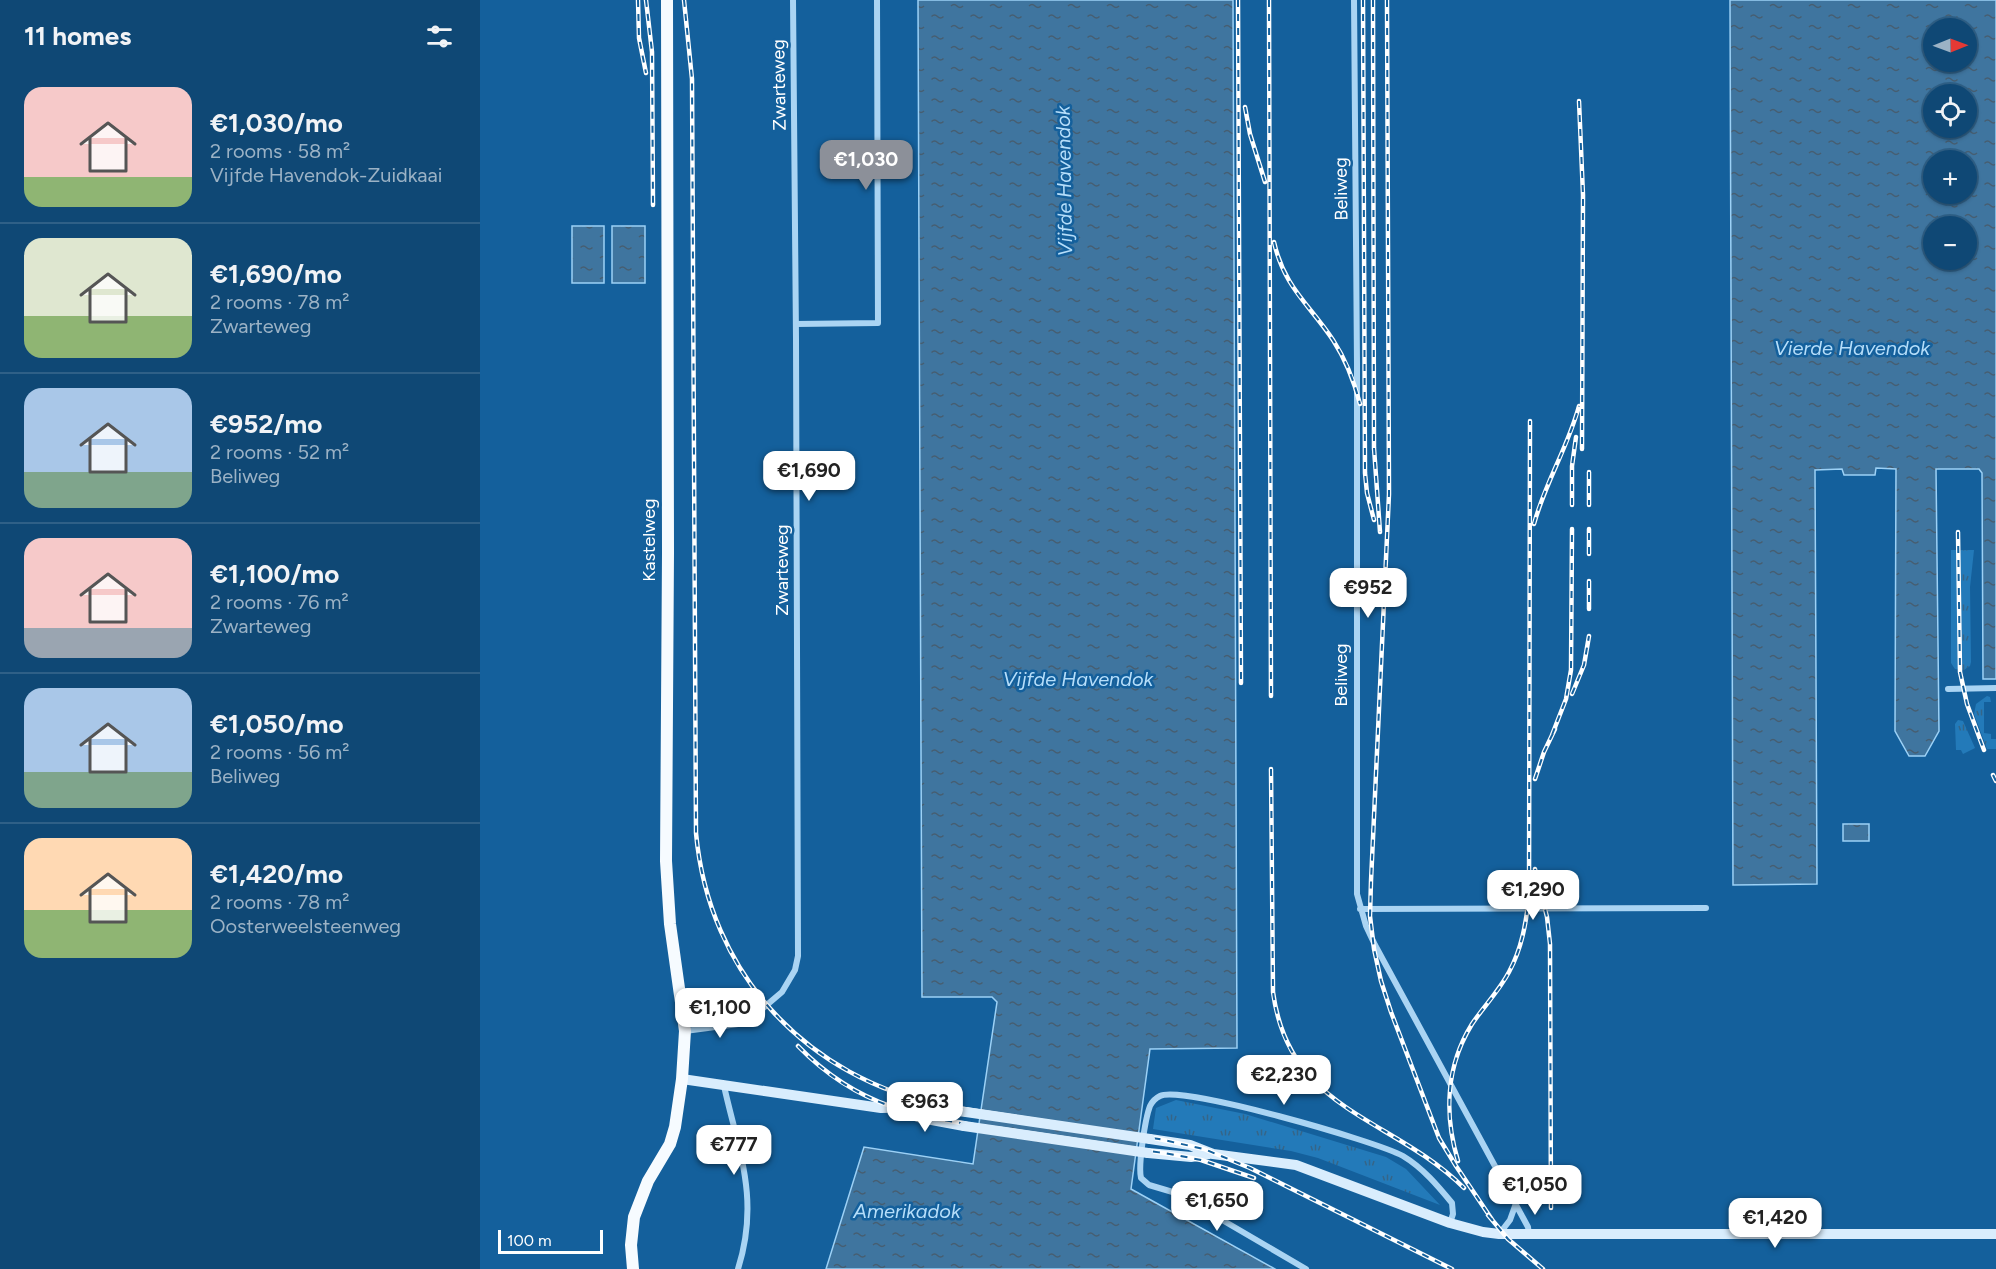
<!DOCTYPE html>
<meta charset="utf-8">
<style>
body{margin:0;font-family:Figtree,sans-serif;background:#1d527d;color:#f1f3f6;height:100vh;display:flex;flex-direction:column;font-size:22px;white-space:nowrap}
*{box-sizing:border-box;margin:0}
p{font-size:20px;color:#9bb2c5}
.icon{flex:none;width:33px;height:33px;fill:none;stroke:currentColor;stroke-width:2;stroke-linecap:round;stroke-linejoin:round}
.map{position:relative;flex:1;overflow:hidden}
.details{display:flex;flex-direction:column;background:#0f4875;width:480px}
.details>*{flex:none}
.needle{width:39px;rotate:89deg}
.controls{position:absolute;left:1443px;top:18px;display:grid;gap:12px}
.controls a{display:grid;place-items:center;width:54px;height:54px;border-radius:50%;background:#0f4875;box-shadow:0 2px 4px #0004,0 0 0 2px #2f6087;font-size:30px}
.scale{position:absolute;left:18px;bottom:15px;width:105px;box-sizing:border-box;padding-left:6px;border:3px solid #fff;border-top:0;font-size:16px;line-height:21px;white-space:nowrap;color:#fff;-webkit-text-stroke:4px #14609c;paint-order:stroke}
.price{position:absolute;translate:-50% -51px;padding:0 14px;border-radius:12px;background:#fff;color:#222;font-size:20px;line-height:39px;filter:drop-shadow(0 2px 3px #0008)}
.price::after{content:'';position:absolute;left:50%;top:36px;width:18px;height:14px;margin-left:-9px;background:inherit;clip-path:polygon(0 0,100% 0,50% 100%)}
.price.on{background:#8c9099;color:#fff}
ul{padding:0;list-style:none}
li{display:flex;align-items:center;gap:18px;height:150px;padding:0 24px}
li+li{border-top:2px solid #2f6087}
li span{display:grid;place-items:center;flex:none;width:168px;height:120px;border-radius:18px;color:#555}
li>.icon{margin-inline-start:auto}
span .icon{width:72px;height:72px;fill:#fffc;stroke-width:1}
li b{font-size:26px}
h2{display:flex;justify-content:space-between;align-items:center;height:72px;padding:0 24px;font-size:26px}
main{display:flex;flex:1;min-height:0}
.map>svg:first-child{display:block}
.grass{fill:url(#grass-tufts)}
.water{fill:url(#water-ripples);stroke:#9cd1f6;stroke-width:1.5;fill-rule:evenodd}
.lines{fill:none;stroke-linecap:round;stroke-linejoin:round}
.minor{stroke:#aad4f3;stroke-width:6}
.secondary{stroke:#d9edfd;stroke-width:10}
.primary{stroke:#f6fbff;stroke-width:12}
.rail-casing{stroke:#fff;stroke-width:4.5}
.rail{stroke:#14609c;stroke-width:2;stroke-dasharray:7;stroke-linecap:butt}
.secondary-bridge{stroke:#d9edfd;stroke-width:10}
.labels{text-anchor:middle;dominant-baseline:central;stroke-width:5;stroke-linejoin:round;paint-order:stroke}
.street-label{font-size:18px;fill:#fff;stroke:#14609c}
.water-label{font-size:20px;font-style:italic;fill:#b6defa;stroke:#14609c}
</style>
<main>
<section class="details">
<h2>11 homes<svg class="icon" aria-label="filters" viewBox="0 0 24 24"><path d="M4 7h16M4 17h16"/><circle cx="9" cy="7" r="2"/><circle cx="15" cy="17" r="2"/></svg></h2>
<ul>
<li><span style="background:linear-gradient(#f6c9c9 75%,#8fb573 0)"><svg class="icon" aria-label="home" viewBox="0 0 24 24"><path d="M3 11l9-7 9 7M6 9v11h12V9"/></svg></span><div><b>€1,030/mo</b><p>2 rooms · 58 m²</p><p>Vijfde Havendok-Zuidkaai</p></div></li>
<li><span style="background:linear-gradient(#dfe7d0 65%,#8fb573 0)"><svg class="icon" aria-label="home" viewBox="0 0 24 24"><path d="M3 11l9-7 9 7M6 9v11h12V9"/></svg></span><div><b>€1,690/mo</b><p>2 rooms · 78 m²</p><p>Zwarteweg</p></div></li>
<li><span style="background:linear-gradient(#a9c7e8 70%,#7fa58c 0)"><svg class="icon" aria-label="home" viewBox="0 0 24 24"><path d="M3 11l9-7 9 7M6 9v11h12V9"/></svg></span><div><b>€952/mo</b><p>2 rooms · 52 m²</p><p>Beliweg</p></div></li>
<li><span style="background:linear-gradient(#f6c9c9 75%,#9aa5b1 0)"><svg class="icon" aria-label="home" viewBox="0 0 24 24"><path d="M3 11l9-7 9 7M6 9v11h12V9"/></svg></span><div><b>€1,100/mo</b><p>2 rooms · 76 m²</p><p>Zwarteweg</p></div></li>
<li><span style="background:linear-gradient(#a9c7e8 70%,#7fa58c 0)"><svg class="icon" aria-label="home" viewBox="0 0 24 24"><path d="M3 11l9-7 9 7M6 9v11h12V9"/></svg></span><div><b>€1,050/mo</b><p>2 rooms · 56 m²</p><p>Beliweg</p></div></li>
<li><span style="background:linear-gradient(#ffd9b3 60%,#8fb573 0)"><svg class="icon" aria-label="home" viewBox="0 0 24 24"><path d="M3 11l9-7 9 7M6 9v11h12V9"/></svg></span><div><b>€1,420/mo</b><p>2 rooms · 78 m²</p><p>Oosterweelsteenweg</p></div></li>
</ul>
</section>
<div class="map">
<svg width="1516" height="1269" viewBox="0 0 1516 1269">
<defs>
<pattern id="grass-tufts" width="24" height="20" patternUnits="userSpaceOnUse" patternTransform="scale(1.5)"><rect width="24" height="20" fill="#237ab9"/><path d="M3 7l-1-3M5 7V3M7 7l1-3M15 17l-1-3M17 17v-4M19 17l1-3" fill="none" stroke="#356588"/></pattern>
<pattern id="water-ripples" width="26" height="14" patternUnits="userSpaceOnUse" patternTransform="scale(1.5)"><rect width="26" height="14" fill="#3f759f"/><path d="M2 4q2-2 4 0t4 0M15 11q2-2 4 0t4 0" fill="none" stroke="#465e71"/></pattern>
</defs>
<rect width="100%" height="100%" fill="#14609c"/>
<path class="grass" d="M 1471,550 L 1494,550 L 1490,587 L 1491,662 L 1490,666 L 1484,670 L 1475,669 L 1471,663 Z
M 1507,696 L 1510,697 L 1511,702 L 1504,702 L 1504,733 L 1511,734 L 1511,739 L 1516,739 L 1516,749 L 1507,749 L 1494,714 L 1496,704 Z
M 1478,720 L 1483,721 L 1495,748 L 1483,754 L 1481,750 L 1476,750 L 1475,724 Z
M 696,1100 L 765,1114 L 906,1157 L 926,1169 L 960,1205 L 838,1158 L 811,1151 L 673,1129 L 676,1108 Z"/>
<path class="water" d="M 438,0 L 753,0 L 757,1048 L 670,1049 L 651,1189 L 795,1269 L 346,1269 L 384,1147 L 493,1164 L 517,1002 L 512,997 L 442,997 Z
M 1250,0 L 1516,0 L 1516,679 L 1503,679 L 1502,473 L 1499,469 L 1456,469 L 1459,731 L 1445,756 L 1429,756 L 1415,731 L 1416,469 L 1396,468 L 1395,475 L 1364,475 L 1362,469 L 1335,470 L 1337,884 L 1253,885 ZM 1454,28 L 1486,28 L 1486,62 L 1454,62 ZM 1454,94 L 1486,94 L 1486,128 L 1454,128 ZM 1486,160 L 1486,194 L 1454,194 L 1454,160 ZM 1486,226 L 1486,260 L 1454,260 L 1454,226 Z
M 92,226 L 124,226 L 124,283 L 92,283 Z
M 132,226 L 165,226 L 165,283 L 132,283 Z
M 1363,824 L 1389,824 L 1389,841 L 1363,841 Z"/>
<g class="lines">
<path class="minor" d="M 874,0 L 877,364 L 877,894 L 886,926 L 895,945 L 1048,1227 L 1049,1235
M 316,324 L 398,323 L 397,0
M 1468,689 L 1516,688
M 880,909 L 1226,908
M 205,1031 L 258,1024 L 269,1020 L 302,992 L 315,970 L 318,956 L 316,339 L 313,0
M 244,1086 C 259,1153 280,1199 258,1269
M 1020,1233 L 1030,1220 L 1035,1206
M 826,1269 L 696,1193 L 669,1185 L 661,1178 C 658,1166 665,1119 670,1106 C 672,1102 676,1098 680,1096 C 701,1085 896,1141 923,1156 C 943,1168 958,1186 972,1203 L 973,1214 L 970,1223"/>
<path class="secondary" d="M 202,1079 L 401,1108 L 444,1107 L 486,1112
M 421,1111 L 441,1118 L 484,1126
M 670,1139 L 710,1145 L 733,1154 L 816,1165 L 970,1223 L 1003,1232 L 1019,1234 L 1516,1234
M 668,1153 L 711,1157 L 729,1154"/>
<path class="primary" d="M 153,1269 L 151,1245 L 154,1217 L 168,1181 L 190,1144 L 195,1127 L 202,1079 L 205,1031 L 190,924 L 186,861 L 188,553 L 187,0"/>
<g class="rail-casing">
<path id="rail" d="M 158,0 L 159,38 L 166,73
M 166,0 L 172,52 L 173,205
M 204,0 L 212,79 L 216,833 C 229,974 326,1078 464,1106 L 679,1139 L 724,1149 L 770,1168 L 972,1269
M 758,0 L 761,683
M 789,0 L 791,696
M 883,0 L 885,473 L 887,493 L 894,520
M 893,0 L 894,448 L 900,532
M 907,0 L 909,494 L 891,881 L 890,916 L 894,949 L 901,981 L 911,1012 L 959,1138 L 976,1166 L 1013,1221
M 1099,101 L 1103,195 L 1102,449
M 765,107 L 770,134 L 785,182
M 794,242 C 804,287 829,304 853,340 C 866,360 874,381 880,404
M 1109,472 L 1109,505
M 1092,505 L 1092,466 L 1096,437
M 1054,524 C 1065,483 1088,447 1099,406
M 1478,532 L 1480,672 L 1487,704 L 1504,750
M 1109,554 L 1109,529
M 1109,581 L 1109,609
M 1092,694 L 1104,665 L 1109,636
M 1072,735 L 1086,699 L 1091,670 L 1092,529
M 791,769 L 793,992 C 809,1112 911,1116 984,1188
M 1513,775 L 1516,781
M 1055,779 L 1064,752 L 1075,729
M 1055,869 L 1067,917 L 1070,944 L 1071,1208
M 318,1046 C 385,1115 453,1119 542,1132 C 594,1140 645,1147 696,1155 L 721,1160 L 774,1178
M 978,1161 C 964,1114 966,1066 992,1024 C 1004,1006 1019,991 1029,972 C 1042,948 1046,923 1049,897 L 1050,421
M 1008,1215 L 1028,1239 L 1063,1269"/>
</g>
<use href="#rail" class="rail"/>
<path class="secondary-bridge" d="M 486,1112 L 670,1139
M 484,1126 L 668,1153"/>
</g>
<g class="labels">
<g class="street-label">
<text transform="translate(299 85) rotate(-91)">Zwarteweg</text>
<text transform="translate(861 189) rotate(-91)">Beliweg</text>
<text transform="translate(169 540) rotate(-90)">Kastelweg</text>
<text transform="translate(302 570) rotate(-90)">Zwarteweg</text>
<text transform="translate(861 675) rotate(-90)">Beliweg</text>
</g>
<g class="water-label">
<text transform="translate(584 181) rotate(-91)">Vijfde Havendok</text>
<text x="1372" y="348">Vierde Havendok</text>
<text x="598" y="679">Vijfde Havendok</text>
<text x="427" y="1211">Amerikadok</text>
</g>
</g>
</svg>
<div class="controls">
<a><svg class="needle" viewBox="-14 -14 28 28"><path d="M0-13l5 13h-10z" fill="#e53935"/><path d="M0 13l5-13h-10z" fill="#9bb2c5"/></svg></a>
<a><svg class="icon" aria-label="locate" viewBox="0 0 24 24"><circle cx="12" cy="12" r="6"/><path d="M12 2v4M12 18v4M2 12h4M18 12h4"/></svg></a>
<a>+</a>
<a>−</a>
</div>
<div class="scale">100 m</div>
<b class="price on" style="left:386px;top:191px">€1,030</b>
<b class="price" style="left:329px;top:502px">€1,690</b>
<b class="price" style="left:888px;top:619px">€952</b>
<b class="price" style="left:1053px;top:921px">€1,290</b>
<b class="price" style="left:240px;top:1039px">€1,100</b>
<b class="price" style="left:804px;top:1106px">€2,230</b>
<b class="price" style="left:445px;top:1133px">€963</b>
<b class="price" style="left:254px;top:1176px">€777</b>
<b class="price" style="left:1055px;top:1216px">€1,050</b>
<b class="price" style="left:737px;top:1232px">€1,650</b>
<b class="price" style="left:1295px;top:1249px">€1,420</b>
</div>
</main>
